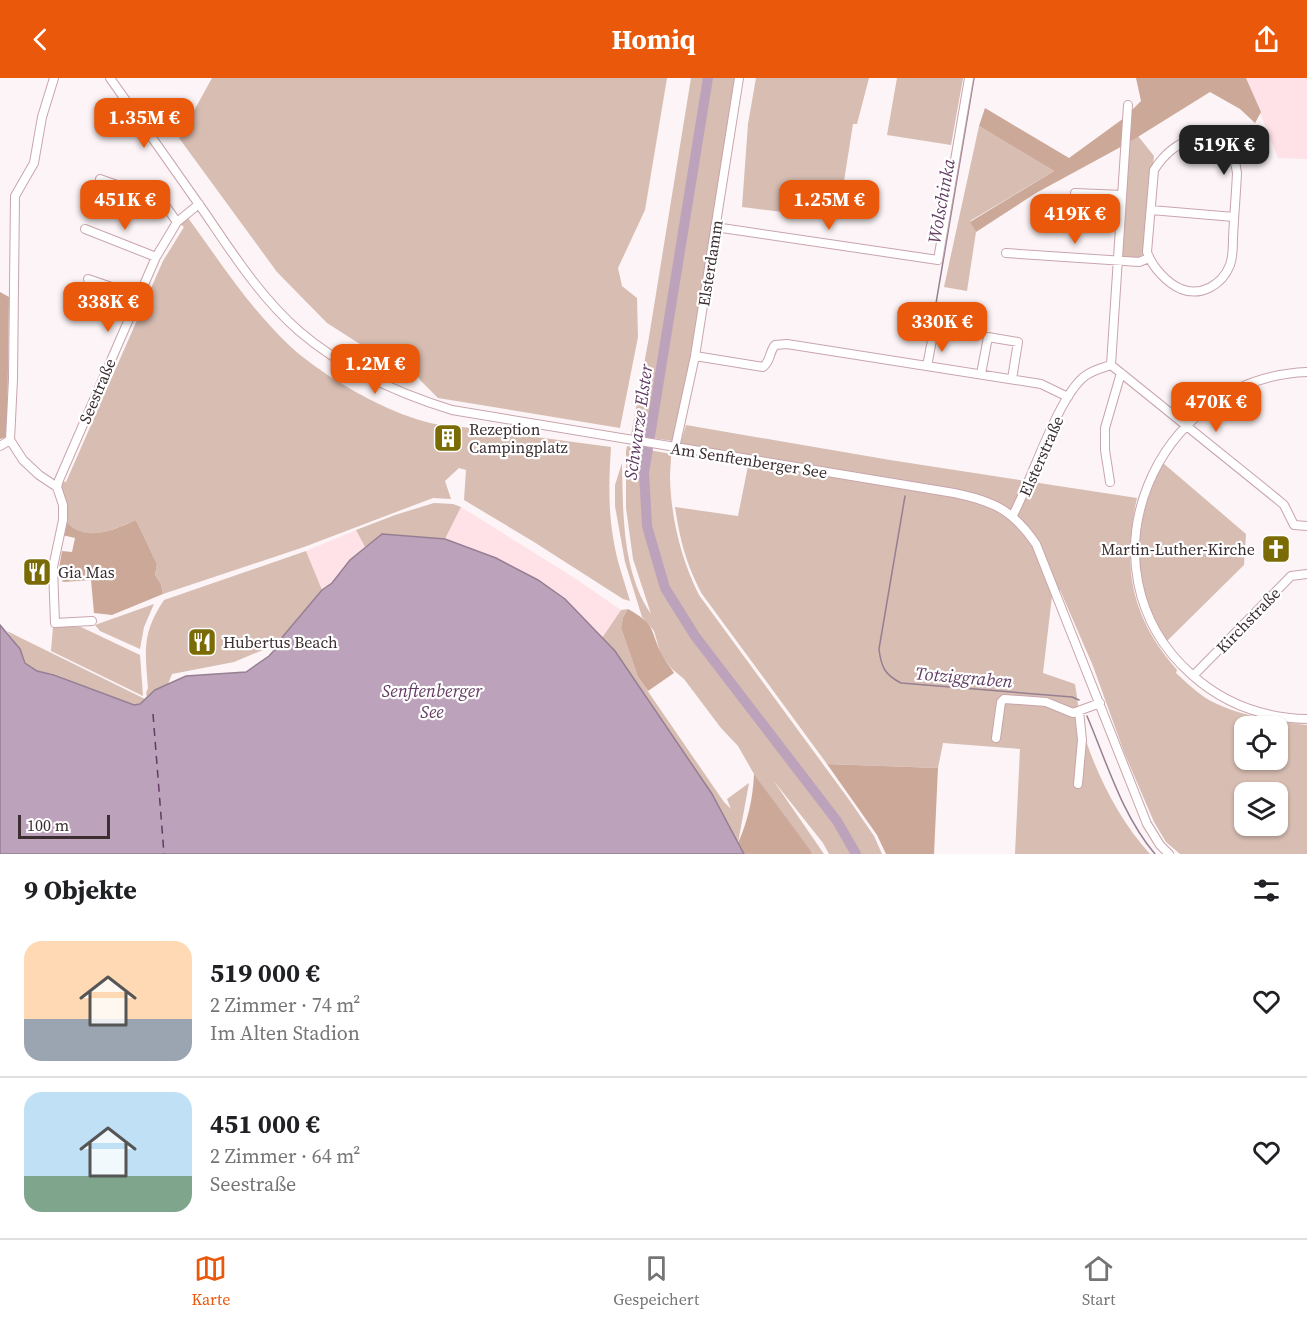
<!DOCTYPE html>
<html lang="de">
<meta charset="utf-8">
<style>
body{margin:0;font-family:"Source Serif 4",serif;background:#f2f2f2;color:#202124;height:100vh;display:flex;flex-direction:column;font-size:22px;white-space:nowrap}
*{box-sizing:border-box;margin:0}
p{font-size:20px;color:#757577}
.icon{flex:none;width:33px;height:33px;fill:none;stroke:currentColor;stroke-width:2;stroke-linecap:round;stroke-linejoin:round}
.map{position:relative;height:776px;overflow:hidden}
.drawer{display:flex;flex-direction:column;background:#fff;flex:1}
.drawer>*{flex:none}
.tools{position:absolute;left:1234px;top:638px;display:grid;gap:12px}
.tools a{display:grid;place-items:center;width:54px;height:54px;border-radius:12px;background:#fff;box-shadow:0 2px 4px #0004;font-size:30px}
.scale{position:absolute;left:18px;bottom:15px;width:92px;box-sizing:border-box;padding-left:6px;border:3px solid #3b2d30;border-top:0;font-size:16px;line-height:21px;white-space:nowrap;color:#3b2d30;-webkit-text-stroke:4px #fff;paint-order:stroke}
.price{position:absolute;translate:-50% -51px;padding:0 14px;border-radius:12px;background:#ea580c;color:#fff;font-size:20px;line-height:39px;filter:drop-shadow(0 2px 3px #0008)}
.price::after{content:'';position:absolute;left:50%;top:36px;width:18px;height:14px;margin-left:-9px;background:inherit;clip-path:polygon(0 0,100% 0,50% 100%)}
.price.on{background:#222;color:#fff}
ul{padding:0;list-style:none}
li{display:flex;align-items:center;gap:18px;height:150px;padding:0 24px}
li+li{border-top:2px solid #e0e0e0}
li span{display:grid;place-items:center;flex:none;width:168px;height:120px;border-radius:18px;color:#555}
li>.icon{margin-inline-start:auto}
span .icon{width:72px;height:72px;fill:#fffc;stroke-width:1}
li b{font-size:26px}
h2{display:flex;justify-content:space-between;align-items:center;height:72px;padding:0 24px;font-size:26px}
header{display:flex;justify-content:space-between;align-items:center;height:78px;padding:0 24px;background:#ea580c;color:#fff;font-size:27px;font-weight:700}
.tabs{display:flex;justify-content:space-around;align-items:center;height:84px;border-top:2px solid #e0e0e0;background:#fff;font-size:16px;color:#757577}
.tabs a{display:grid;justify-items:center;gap:3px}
.tabs .on{color:#ea580c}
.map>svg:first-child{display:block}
.built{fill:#fee2e7}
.green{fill:#d7bdb2;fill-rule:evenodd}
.forest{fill:#cca899}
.water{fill:#bda2bc;stroke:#967f92;stroke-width:1.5}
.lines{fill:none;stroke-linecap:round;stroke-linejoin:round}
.stream{stroke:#967f92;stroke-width:1.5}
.river{stroke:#bda2bc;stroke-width:10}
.ferry{stroke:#623c62;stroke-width:1.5;stroke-dasharray:8 6;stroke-linecap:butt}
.minor-casing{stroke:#c9a5ac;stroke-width:10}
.minor{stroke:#fff;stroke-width:8}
.labels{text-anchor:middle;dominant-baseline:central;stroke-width:4.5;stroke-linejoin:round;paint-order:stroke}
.street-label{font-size:16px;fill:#3b2d30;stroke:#fff}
.poi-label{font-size:16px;fill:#3b2d30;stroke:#fff;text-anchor:start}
.water-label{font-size:18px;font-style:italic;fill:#623c62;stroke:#fff}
</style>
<header><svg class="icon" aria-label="back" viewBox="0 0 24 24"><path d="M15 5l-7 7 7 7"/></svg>Homiq<svg class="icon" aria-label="share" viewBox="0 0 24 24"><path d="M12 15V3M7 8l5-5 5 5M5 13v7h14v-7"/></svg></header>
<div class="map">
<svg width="1307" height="776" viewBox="0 0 1307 776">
<rect width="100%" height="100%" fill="#fcf4f6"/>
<path class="built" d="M 1246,0 L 1307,0 L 1307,81 L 1278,80 Z
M 461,429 L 573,499 L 621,532 L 602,560 L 565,521 L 445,461 Z
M 356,452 L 365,469 L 350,482 L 332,505 L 322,512 L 306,473 Z"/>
<path class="green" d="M 212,0 L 667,0 L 645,132 L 618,190 L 622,208 L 637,220 L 638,259 L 620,350 L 438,320 L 421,303 L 414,293 L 377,277 L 327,245 L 277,194 L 179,60 Z
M 691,0 L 737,0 L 691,278 L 673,363 L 631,357 L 649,259 Z
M 756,0 L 869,0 L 857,46 L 853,46 L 838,141 L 742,129 L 748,46 Z
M 897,0 L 963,0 L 951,67 L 887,57 Z
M 979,48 L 1054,93 L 970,143 L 976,154 L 967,213 L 944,209 Z
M 1138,58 L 1154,78 L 1144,178 L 1138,180 L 1123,180 L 1122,178 L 1128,65 Z
M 186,137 C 219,182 249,230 291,269 C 314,290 350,312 379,326 C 404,338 434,349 462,349 L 611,369 C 609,400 608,429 613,459 C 616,481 624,502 630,523 L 623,521 L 534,464 L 464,422 L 466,392 L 459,390 L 445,403 L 451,421 L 433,420 L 304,469 L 163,516 L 161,506 L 155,497 L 157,486 L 136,442 C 116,450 93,463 72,450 C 68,448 64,444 63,440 C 59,429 60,414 59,402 L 66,404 L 163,183 L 184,149 L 177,144 Z
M 686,347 L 890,382 L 1137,420 C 1122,489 1130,538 1177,592 L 1176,595 C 1186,604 1197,615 1209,622 C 1239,638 1273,643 1307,647 L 1307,776 L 1180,776 L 1166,764 L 1154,744 L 1124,674 L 1093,588 L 1060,512 L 1052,518 L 1043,595 L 1075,606 C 1078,623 1079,643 1085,660 C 1099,702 1121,744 1150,776 L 1015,776 L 1020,671 L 943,665 L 938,690 L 827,686 L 702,516 C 686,486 680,462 675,429 L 738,438 L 750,378 L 680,367 ZM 1245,648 L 1278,648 L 1278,681 L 1245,681 ZM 1245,714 L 1278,714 L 1278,747 L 1245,747 Z
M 627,368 L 671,376 C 671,384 670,392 670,400 C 671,440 681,481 699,517 L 850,723 L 874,758 L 882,776 L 829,776 L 823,765 L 773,702 L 824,776 L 812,776 L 754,696 L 738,668 L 721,650 L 684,601 L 672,591 L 661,577 L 654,553 L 642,539 L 625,484 L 615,428 L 615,407 L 622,385 C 623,434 622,494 651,536 L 633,481 L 626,430 L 626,373 Z
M 1163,385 L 1246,456 L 1244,487 L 1167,563 C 1129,503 1132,447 1163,385 Z
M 434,425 L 453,426 L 461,429 L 445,461 L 382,456 L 365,469 L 356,452 L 395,437 Z
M 306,473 L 322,512 L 279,563 L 270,569 L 234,584 L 172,596 L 168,606 L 155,612 L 147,619 L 146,615 L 148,610 C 145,572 142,555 164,522 Z
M 154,526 L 144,549 L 140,571 L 100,553 L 95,547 Z
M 628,531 L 623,539 L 621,550 L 638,599 L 724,724 L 731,731 L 727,721 L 749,705 L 738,765 L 712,716 L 615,573 L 602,560 L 621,532 Z
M 53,549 L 81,549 L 140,577 L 143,618 L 51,573 Z
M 7,553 L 23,561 L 145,621 L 140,626 L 134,627 L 54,596 L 37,593 L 26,585 L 20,571 Z"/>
<path class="forest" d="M 1136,0 L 1246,0 L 1261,34 L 1255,45 L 1240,31 L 1210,14 L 1128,65 L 1036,115 L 976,154 L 970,144 L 1054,93 L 979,48 L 985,30 L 1069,80 L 1124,40 L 1141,23 Z
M 0,214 L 9,219 L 7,359 L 0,361 Z
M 136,442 L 157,486 L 155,497 L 161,506 L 163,516 L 112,537 L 94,535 L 91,502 L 63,504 L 58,496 L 62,473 L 72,474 L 75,460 L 62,457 L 66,444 C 86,465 113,452 136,442 Z
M 628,531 C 656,547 649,549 661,575 C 664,582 670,588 674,595 L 648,613 L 638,599 L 621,550 L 623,539 Z
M 827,686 L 938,690 L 934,776 L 886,776 L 877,757 Z
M 754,696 L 810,772 L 812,776 L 744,776 L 738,765 C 748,743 753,720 754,696 Z"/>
<path class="water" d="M 382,456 L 445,461 L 496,480 L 538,502 L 565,521 L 615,573 L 712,716 L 744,776 L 0,776 L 0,547 L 20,571 L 25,585 L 37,593 L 54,597 L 134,627 L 140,626 L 155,612 L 186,598 L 246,594 L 269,578 L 281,565 L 279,563 L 322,512 L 332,505 L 350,482 Z"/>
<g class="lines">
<path class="stream" d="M 932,249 L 974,0
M 905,418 L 879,571 C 881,589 885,597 901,605 L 1072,619 L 1079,622
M 1087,638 C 1107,685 1122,737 1155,776"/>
<path class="river" d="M 708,0 L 644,395 L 647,448 L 665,510 L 695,558 L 837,743 L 856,776"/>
<path class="ferry" d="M 153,636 L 164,776"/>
<g class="minor-casing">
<path id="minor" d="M 54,0 L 42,39 L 34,85 L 15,118 L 13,301 L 10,362 L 23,382 L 39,397 L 57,409 L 63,427 L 63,442 L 53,489 L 55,545 L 92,543
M 110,0 C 142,45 173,90 205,135 C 233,176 261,220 299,253 C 343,291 397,315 452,332 L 954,415 C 993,423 1013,432 1036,466 L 1147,746 L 1160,767 L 1169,776
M 1195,60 C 1219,60 1235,72 1237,95 C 1236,117 1234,138 1233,160 C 1233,169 1233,179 1230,187 C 1222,207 1201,219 1181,211 C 1167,205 1152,189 1147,174 L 1154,92 C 1164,76 1177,65 1195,60 Z
M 100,101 L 162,123 L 177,144
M 1075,115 L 1122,117
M 1151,132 L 1234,139
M 715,149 L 938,182 L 969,0
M 85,151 L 156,179
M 1006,175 L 1139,184 L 1149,180
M 88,201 L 138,218
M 695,278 L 763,289 C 771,283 769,274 775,267 L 787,266 L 1041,306 L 1068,319
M 1111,287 L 1128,27
M 1111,287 L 1277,421 L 1284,427 L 1294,447 L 1307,448
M 927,288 L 933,257
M 1307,294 C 1154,300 1074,491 1191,596 C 1224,626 1263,640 1307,641
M 981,296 L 988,259 L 1018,264 L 1012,301
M 0,368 L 10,362
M 675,370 L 695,278 L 739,0
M 1110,404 L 1105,372 L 1105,350 L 1121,295
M 57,409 L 59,402 L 156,179 L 177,144 L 199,126
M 1013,437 C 1031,404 1058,318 1085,298 C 1093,292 1102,290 1111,287
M 1193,598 L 1291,498 L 1307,496
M 996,660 L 1001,624 L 1004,621 L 1046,624 L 1073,635 L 1100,625
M 1078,706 L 1082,662 L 1079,633"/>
</g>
<use href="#minor" class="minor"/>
</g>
<defs>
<g id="building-square" transform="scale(1.5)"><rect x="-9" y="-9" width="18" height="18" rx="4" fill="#7a6b04" stroke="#fff"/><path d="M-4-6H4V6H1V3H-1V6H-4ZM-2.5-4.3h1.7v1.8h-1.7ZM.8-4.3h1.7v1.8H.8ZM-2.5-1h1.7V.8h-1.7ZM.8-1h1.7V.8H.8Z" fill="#fff"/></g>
<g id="church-square" transform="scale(1.5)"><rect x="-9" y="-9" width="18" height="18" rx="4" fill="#7a6b04" stroke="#fff"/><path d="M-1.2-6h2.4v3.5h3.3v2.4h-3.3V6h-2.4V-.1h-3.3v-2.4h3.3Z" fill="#fff"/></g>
<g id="restaurant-square" transform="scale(1.5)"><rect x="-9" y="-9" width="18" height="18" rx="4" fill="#7a6b04" stroke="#fff"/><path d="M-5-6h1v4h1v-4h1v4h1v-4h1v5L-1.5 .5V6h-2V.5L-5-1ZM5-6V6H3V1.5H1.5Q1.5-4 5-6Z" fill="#fff"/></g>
</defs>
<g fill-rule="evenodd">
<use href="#building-square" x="448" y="360"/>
<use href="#church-square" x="1276" y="471"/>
<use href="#restaurant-square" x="37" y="494"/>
<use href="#restaurant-square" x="202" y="564"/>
</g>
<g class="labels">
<g class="street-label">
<text transform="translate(710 185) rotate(-81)">Elsterdamm</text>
<text transform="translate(97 313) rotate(-67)">Seestraße</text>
<text transform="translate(1041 378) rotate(-66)">Elsterstraße</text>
<text transform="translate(749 382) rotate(9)">Am Senftenberger See</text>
<text transform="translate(1248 542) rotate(-46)">Kirchstraße</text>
</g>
<g class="poi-label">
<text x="469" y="351">Rezeption<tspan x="469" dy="18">Campingplatz</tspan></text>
<text x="1255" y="471" text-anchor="end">Martin-Luther-Kirche</text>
<text x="58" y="494">Gia Mas</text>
<text x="223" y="564">Hubertus Beach</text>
</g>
<g class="water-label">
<text transform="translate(941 123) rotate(-80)">Wolschinka</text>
<text transform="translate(638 344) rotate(-82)">Schwarze Elster</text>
<text transform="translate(964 599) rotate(5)">Totziggraben</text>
<text x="432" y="612">Senftenberger<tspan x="432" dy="21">See</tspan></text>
</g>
</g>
</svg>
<div class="tools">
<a><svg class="icon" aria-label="locate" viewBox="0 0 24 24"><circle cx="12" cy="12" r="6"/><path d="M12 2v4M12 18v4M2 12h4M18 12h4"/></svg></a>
<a><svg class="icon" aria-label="layers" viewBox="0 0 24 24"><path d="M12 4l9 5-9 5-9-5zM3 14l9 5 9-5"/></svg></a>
</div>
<div class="scale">100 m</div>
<b class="price" style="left:144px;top:71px">1.35M €</b>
<b class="price on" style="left:1224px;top:98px">519K €</b>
<b class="price" style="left:125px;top:153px">451K €</b>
<b class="price" style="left:829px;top:153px">1.25M €</b>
<b class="price" style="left:1075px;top:167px">419K €</b>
<b class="price" style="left:108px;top:255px">338K €</b>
<b class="price" style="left:942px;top:275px">330K €</b>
<b class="price" style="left:375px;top:317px">1.2M €</b>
<b class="price" style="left:1216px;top:355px">470K €</b>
</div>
<section class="drawer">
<h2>9 Objekte<svg class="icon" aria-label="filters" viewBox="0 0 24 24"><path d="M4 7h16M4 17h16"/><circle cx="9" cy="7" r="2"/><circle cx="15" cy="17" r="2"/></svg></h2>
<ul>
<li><span style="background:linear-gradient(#ffd9b3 65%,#9aa5b1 0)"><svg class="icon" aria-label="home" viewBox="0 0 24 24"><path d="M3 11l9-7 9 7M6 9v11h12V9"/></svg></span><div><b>519 000 €</b><p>2 Zimmer · 74 m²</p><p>Im Alten Stadion</p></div><svg class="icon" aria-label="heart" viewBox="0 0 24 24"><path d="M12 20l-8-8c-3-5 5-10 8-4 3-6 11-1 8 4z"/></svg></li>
<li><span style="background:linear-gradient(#bfe0f5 70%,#7fa58c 0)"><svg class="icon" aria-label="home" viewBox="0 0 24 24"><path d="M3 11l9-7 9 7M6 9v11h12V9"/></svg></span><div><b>451 000 €</b><p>2 Zimmer · 64 m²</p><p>Seestraße</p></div><svg class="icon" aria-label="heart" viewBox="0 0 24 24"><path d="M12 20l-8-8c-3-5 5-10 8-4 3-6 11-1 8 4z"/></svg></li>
</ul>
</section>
<nav class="tabs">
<a class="on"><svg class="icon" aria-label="map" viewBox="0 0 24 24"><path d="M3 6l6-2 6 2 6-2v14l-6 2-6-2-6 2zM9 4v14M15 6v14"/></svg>Karte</a>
<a><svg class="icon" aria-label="saved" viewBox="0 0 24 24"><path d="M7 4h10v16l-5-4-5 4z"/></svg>Gespeichert</a>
<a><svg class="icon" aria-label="home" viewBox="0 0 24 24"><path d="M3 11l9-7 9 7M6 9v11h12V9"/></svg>Start</a>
</nav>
